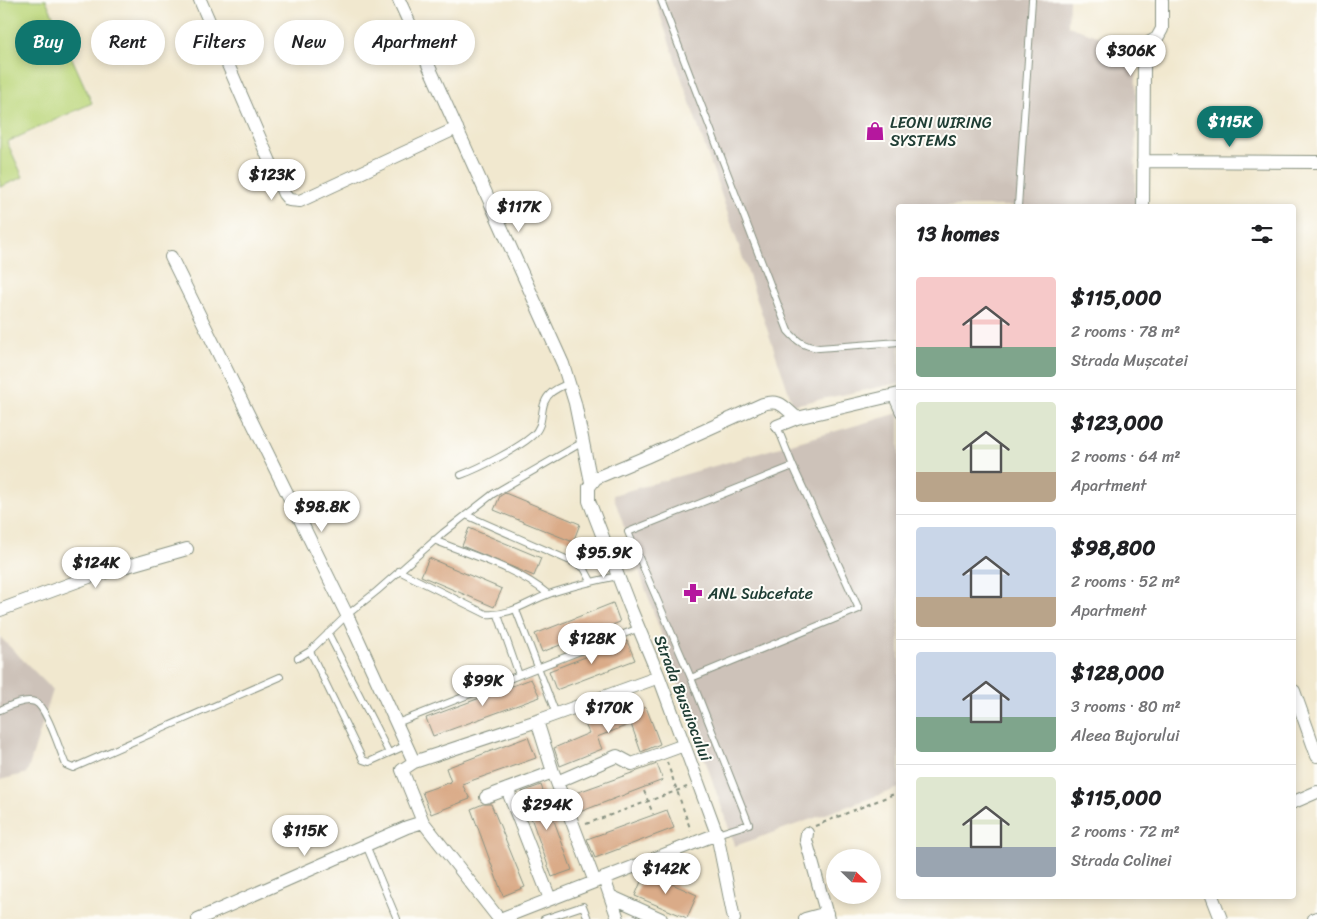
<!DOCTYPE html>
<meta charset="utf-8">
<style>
body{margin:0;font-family:Sriracha,sans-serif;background:#f6f6f6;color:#202124;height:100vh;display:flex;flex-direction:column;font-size:19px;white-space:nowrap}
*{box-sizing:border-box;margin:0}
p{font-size:16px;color:#757577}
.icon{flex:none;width:28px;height:28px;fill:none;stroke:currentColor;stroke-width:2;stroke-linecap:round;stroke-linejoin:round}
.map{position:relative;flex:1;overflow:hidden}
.drawer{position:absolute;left:896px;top:204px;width:400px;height:695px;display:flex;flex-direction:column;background:#fff;border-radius:5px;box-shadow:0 2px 8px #0003}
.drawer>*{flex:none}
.hud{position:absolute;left:15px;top:20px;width:475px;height:45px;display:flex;gap:10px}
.needle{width:32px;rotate:113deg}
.tools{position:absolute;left:826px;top:849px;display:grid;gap:10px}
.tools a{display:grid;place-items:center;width:55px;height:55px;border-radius:50%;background:#fff;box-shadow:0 2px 8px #0003;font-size:25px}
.price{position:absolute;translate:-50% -42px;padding:0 11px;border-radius:18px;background:#fff;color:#222;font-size:16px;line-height:32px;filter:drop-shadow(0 1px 2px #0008)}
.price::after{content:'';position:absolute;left:50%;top:30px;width:15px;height:11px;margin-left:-8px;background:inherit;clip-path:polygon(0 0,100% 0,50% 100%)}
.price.on{background:#0f766e;color:#fff}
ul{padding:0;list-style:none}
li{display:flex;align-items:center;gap:15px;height:125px;padding:0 20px}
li+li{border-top:1px solid #e0e0e0}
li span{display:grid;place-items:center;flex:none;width:140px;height:100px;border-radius:5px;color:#555}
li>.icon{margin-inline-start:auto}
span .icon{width:60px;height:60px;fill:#fffc;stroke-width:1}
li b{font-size:21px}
h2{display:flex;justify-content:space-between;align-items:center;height:60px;padding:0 20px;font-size:21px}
.chip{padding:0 18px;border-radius:22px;background:#fff;box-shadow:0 2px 8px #0003;font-size:18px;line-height:45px}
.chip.on{background:#0f766e;color:#fff}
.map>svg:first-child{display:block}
.industrial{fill:#cdc2b9}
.green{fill:#bcd77c;stroke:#6e8a58}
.building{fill:#daab88}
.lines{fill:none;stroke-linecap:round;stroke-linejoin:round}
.lane-casing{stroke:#889282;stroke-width:8}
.street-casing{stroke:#889282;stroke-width:14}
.path{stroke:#889282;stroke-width:2;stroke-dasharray:4 4;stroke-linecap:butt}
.lane{stroke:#fff;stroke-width:6}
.street{stroke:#fff;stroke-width:12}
.labels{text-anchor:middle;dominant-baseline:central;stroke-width:4;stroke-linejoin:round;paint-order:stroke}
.poi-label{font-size:16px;fill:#1f3d34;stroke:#fdfcf7;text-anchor:start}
.street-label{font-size:16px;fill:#1f3d34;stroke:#fdfcf7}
</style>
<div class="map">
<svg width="1317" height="919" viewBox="0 0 1317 919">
<rect width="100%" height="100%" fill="#fdfcf7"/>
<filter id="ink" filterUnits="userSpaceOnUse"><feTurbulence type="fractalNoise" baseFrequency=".02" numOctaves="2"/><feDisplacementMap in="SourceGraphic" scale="10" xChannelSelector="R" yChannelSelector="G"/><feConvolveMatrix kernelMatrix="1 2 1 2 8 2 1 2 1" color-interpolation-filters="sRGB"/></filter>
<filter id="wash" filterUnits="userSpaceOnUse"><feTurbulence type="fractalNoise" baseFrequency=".0096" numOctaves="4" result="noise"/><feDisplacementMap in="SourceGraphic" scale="20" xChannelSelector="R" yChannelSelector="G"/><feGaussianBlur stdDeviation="1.12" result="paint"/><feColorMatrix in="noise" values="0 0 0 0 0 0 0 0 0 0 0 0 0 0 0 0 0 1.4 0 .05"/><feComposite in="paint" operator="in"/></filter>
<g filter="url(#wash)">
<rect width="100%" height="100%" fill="#f1e8cf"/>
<path class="industrial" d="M 655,0 L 1069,0 L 1068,26 L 1136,49 L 1135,206 L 899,206 L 899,383 L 793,405 Z
M 899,413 L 899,788 L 735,846 L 613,495 Z
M 0,637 L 53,690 L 27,773 L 0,780 Z"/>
<path class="green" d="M 0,0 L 46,0 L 92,103 L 7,142 L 23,177 L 0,187 Z"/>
<g id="blocks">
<path class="building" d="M 505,493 L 580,524 L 573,542 L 494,510 L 500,496 Z
M 469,528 L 541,558 L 534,576 L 462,546 Z
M 429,558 L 502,589 L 494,607 L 421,576 Z
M 613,603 L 620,622 L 542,652 L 535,634 Z
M 627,641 L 635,660 L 556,690 L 549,671 Z
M 531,679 L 540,697 L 433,736 L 426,718 Z
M 627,705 L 629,713 L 646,707 L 660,744 L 641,752 L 631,724 L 597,737 L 602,749 L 560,766 L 554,748 L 589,733 L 584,722 Z
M 528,737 L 536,758 L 462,784 L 470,799 L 431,814 L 422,792 L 451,782 L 446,768 Z
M 657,764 L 663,780 L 577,813 L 570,795 Z
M 541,785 L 572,870 L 552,877 L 522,792 Z
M 483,804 L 491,804 L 525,887 L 503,896 L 471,809 Z
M 667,810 L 674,828 L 595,858 L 587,839 Z
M 645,872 L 697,895 L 687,918 L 635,896 Z"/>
</g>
</g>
<g filter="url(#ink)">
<use href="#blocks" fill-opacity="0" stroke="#889282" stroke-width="1"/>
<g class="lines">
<g class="lane-casing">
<path id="lane" d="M 661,0 L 788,331 C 798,342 803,346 819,348 L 899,342
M 1018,206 L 1032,0
M 891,395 L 899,413
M 461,475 C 480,468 517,449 532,436 C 548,423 536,405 552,392 C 558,388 562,385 569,384
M 466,515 L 575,563 L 584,568 L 591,581
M 434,540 C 473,556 516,568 548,594
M 399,571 L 486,614 C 511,616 527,602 549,594 C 571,586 595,581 618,576
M 516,610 L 556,714
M 498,615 L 519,675
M 328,633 L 389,753
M 310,651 L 363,760 L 369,762 L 407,745
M 298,658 L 310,651 L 347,615 L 377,591 L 443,533 L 493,494 L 583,442
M 691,678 L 628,532 L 793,466
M 0,710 C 9,706 25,698 35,702 C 47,707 60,752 66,765 L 73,768 L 280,677
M 397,723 L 639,628
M 717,834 L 749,824 L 691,678 L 859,609 L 793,466 L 777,426
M 366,845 L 397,919
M 544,919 L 583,906 L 588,919"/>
</g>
<g class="street-casing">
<path id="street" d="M 200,0 L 284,194 L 289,200 L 300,201 L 457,128
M 399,0 L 563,364 L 575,403 L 591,482
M 1143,161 L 1317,162
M 1143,206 L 1144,68 L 1146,48 L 1150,42 L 1157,38 L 1162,29 L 1162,0
M 171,257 L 347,615 L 414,762 L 402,770 L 423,822 L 499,919
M 777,426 L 797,418 L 899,394
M 0,610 L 89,577 L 187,549
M 1294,691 L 1317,756
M 537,721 L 553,772 L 595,882
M 414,762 L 537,721 L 659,677
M 557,782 L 617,756 L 632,764 L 684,745
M 507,789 L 550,899
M 486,797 L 553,772
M 1294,802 L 1317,792
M 807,833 L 806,840 L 828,919
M 604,878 L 618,919
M 610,896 L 661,919
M 1212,896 L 1221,919
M 198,919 L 407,827 L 423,822
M 500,919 L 717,834
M 734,919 L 717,834 L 659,677 L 630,607 L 589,501 L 589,487 L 596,478 L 646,457 L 763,404 C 782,399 784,408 797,418
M 805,919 L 827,913
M 1314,919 L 1317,918"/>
</g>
<path class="path" d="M 667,762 L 691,831
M 644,791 L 653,814
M 586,824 L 687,787
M 815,826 L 899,792"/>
<use href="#lane" class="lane"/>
<use href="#street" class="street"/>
</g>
</g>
<defs>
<g id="shop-bare" transform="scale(1.5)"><path d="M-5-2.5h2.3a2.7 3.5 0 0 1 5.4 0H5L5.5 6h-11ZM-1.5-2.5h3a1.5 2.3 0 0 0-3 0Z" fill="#b5179e" stroke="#fdfcf7" stroke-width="2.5" paint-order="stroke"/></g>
<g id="pharmacy-bare" transform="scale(1.5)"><path d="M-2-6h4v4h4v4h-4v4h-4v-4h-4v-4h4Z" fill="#b5179e" stroke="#fdfcf7" stroke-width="2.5" paint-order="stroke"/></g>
</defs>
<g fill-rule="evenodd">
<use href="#shop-bare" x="875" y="131"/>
<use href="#pharmacy-bare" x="693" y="593"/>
</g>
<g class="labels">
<g class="poi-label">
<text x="890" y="122">LEONI WIRING<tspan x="890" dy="18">SYSTEMS</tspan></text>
<text x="708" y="593">ANL Subcetate</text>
</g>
<g class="street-label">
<text transform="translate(683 698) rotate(69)">Strada Busuiocului</text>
</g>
</g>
</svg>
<div class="tools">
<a><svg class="needle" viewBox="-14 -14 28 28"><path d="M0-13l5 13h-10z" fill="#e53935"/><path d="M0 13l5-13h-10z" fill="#757577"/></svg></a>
</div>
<b class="price" style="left:1131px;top:77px">$306K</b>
<b class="price on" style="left:1230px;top:148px">$115K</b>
<b class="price" style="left:272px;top:201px">$123K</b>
<b class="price" style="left:519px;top:233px">$117K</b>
<b class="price" style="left:322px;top:533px">$98.8K</b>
<b class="price" style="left:604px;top:579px">$95.9K</b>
<b class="price" style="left:96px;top:589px">$124K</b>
<b class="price" style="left:592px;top:665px">$128K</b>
<b class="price" style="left:483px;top:707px">$99K</b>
<b class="price" style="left:609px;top:734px">$170K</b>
<b class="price" style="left:547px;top:831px">$294K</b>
<b class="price" style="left:305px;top:857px">$115K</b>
<b class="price" style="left:666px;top:895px">$142K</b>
<div class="hud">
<a class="chip on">Buy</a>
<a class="chip">Rent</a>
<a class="chip">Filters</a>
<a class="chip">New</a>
<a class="chip">Apartment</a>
</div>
<section class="drawer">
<h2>13 homes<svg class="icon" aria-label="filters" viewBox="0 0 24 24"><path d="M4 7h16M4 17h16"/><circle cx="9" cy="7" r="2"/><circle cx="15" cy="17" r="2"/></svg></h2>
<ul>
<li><span style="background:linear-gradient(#f6c9c9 70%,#7fa58c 0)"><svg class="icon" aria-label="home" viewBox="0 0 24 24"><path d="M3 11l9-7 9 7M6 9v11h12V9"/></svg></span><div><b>$115,000</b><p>2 rooms · 78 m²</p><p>Strada Mușcatei</p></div></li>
<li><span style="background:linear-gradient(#dfe7d0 70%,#b9a48a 0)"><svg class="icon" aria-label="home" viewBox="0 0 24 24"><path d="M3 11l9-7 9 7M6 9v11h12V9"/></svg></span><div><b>$123,000</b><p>2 rooms · 64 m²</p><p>Apartment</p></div></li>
<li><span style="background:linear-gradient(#c9d6e8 70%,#b9a48a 0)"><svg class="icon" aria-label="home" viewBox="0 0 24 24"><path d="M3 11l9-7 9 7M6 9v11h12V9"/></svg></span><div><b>$98,800</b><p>2 rooms · 52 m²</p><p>Apartment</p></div></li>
<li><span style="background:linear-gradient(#c9d6e8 65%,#7fa58c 0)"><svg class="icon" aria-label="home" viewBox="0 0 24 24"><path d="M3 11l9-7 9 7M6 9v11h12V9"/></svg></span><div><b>$128,000</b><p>3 rooms · 80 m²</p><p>Aleea Bujorului</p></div></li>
<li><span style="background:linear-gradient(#dfe7d0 70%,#9aa5b1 0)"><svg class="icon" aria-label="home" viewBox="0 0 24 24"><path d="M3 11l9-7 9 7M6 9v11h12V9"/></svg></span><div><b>$115,000</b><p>2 rooms · 72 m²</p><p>Strada Colinei</p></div></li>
</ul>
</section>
</div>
